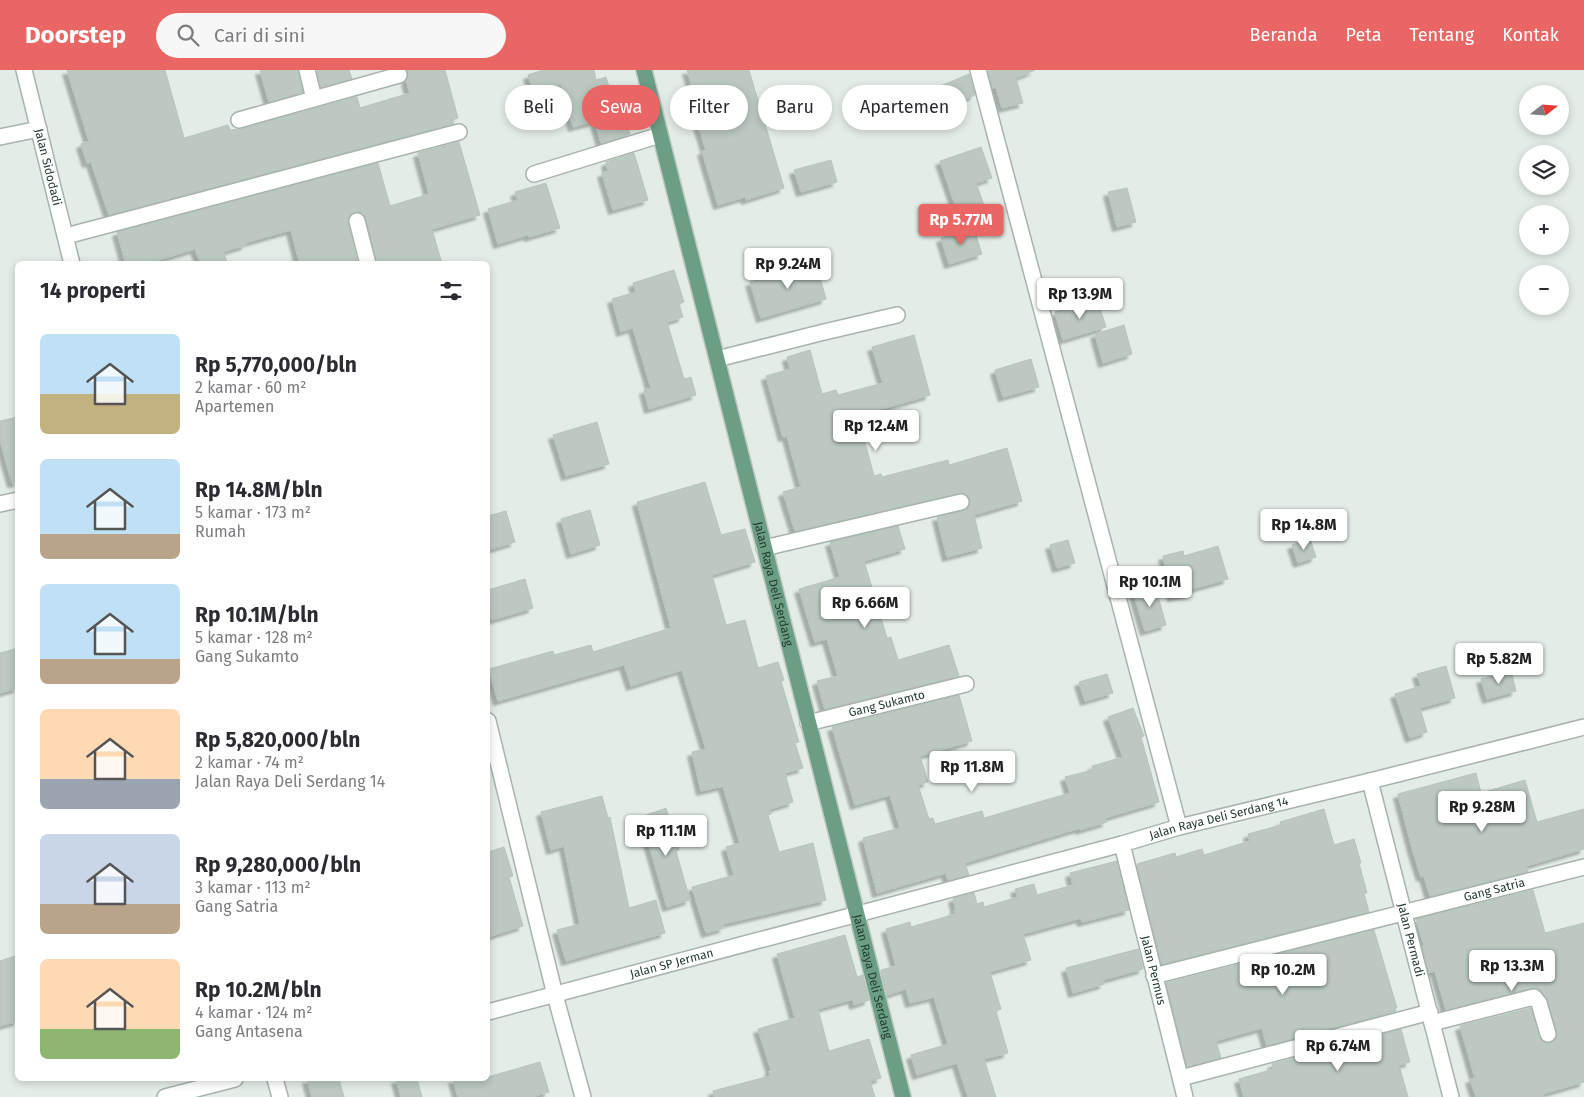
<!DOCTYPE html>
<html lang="id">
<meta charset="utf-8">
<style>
body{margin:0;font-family:"Fira Sans",sans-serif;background:#f7f7f7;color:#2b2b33;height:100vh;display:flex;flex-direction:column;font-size:19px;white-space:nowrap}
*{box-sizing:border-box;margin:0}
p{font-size:16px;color:#7c7c81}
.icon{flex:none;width:28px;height:28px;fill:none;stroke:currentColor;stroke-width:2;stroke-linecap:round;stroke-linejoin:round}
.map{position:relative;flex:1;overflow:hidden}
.sheet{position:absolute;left:15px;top:191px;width:475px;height:820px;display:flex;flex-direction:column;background:#fff;border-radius:8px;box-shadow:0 2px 8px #0003}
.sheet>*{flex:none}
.guide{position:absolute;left:505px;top:15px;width:475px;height:45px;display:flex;gap:10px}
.needle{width:32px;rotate:73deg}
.buttons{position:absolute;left:1519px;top:15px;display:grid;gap:10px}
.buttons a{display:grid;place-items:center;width:50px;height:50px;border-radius:50%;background:#fff;box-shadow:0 2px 8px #0003;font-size:25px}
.price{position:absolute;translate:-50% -42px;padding:0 11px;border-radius:5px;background:#fff;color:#222;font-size:16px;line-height:32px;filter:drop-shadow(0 1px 2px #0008)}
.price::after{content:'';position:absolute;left:50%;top:30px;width:15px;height:11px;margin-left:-8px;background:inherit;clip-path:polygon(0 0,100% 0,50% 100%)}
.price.on{background:#e96664;color:#fff}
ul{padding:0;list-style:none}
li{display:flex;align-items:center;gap:15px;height:125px;padding:0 25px}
li span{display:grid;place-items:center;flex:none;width:140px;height:100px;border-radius:8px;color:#555}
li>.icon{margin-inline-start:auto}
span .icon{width:60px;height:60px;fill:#fffc;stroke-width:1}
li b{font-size:21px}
h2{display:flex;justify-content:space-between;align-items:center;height:60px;padding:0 25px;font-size:21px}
.pill{padding:0 18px;border-radius:22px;background:#fff;box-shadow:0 2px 8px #0003;font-size:18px;line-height:45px}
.pill.on{background:#e96664;color:#fff}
header{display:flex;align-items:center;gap:30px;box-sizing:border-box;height:70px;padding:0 25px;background:#e96664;color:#fff}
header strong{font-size:24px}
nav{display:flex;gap:28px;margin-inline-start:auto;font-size:18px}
.search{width:350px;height:45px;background:#f7f7f7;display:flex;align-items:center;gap:12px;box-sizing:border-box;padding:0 18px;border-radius:28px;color:#7c7c81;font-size:19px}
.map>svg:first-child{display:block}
.building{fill:#bbc9c1;stroke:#b6c5bb;filter:url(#shadow)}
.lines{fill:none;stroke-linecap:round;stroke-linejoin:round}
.minor-casing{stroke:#a6b4ac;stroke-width:18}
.primary-casing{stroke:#c2c8c5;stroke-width:18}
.minor{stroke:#fff;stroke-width:15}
.primary{stroke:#6a9e85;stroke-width:15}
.labels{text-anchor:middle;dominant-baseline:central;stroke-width:5;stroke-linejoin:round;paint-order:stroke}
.street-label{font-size:12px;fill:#243c30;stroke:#f3f8f5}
</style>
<header>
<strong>Doorstep</strong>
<div class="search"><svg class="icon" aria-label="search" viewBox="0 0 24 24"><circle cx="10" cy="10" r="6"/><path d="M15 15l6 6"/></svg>Cari di sini</div>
<nav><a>Beranda</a><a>Peta</a><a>Tentang</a><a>Kontak</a></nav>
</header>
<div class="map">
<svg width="1584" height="1027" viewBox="0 0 1584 1027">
<defs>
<filter id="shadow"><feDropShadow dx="-4.5" dy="4.5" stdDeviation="1" flood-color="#0004"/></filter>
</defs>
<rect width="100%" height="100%" fill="#e3ece6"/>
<path class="building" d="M 67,0 L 165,0 L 184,68 L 228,55 L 230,60 L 242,59 L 357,27 L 360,38 L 410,23 L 406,11 L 408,7 L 407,0 L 445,0 L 458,48 L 452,50 L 453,54 L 109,145 L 91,92 L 87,93 L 81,74 L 89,71 Z
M 260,0 L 298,0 L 303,22 L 269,32 Z
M 317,0 L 349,0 L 352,9 L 321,17 Z
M 543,0 L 594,0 L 596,10 L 606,7 L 619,49 L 625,47 L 630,64 L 601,73 L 595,51 L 573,57 L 561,14 L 534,23 L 528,5 Z
M 687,0 L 749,0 L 784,118 L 746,130 L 745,127 L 718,135 L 702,81 L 706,80 L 689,25 L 694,23 Z
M 988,0 L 1035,0 L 1016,8 L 1023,33 L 1002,38 L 996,17 L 992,18 Z
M 969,4 L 975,25 L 932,43 L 924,23 Z
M 459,72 L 480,145 L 432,159 L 442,194 L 377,194 L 366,148 L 360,142 L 355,142 L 350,145 L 348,153 L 358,194 L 300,194 L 291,160 L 245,173 L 246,175 L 223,182 L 228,194 L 201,194 L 195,179 L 145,194 L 126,194 L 117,162 L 378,93 L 390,136 L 429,124 L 418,83 Z
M 981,77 L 992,108 L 976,113 L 988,146 L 959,157 L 953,139 L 956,137 L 940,91 Z
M 634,83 L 648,130 L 613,140 L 602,103 L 608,101 L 606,92 Z
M 831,90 L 837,112 L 801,122 L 794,100 Z
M 546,113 L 560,158 L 529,167 L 528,165 L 498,174 L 488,139 L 518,130 L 515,122 Z
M 1127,118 L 1136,152 L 1117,157 L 1108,122 Z
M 974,159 L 982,184 L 949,194 L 941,168 Z
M 816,193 L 826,229 L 761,248 L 750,212 Z
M 674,200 L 684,232 L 679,234 L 683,247 L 667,252 L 684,309 L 691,307 L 696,325 L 649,339 L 644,320 L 651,318 L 633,258 L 621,262 L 612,229 L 636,222 L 633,213 Z
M 1097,229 L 1106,257 L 1063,270 L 1055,242 Z
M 1124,255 L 1132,284 L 1103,293 L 1095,264 Z
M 914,265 L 930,325 L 858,346 L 874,406 L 881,404 L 882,407 L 948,390 L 949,395 L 1007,378 L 1022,431 L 974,445 L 982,478 L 947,487 L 937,447 L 967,439 L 970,435 L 970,429 L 967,425 L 963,423 L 795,461 L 783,422 L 801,417 L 787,366 L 783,367 L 766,306 L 790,299 L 787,287 L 810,280 L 822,324 L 836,320 L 838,325 L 883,313 L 872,277 Z
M 1031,289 L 1039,317 L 1003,327 L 995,300 Z
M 18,347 L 18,412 L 12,413 L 0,370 L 0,351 Z
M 597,352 L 609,394 L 566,406 L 553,365 Z
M 705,412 L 721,465 L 745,459 L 755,492 L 712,505 L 726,555 L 745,550 L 758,598 L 778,592 L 784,610 L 781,611 L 799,672 L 795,673 L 803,698 L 785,703 L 793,732 L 770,739 L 771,744 L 768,745 L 779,782 L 813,773 L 826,830 L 723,854 L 724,858 L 706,863 L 692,817 L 734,805 L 726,777 L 740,773 L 723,716 L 701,721 L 692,682 L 706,679 L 682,600 L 631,616 L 624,595 L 498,631 L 489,599 L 553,581 L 554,585 L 591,575 L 593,582 L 671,558 L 637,432 Z
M 590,440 L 600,475 L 571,484 L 561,449 Z
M 506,441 L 515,472 L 488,480 L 488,446 Z
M 898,456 L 905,479 L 864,491 L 887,568 L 891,567 L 898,590 L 949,575 L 959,606 L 825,639 L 817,611 L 838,606 L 827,569 L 815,572 L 799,519 L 840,507 L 830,472 Z
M 1310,469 L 1316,487 L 1298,493 L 1292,475 Z
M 1068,470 L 1075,493 L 1057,498 L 1050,475 Z
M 1218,476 L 1228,509 L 1192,519 L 1192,523 L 1172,527 L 1163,486 L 1183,481 L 1184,486 Z
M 525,509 L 533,538 L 492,550 L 488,537 L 488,520 Z
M 1155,515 L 1166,555 L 1145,561 L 1133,521 Z
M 18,578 L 18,618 L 0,623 L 0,583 Z
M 1446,596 L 1455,628 L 1420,638 L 1427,662 L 1410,668 L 1395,624 L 1421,616 L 1417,604 Z
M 1511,601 L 1516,621 L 1487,629 L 1481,609 Z
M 1107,604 L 1113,623 L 1085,631 L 1079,612 Z
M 959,625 L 972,671 L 920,686 L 928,712 L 918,715 L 929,749 L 933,748 L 935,754 L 982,741 L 984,748 L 1070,723 L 1065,707 L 1093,700 L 1092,696 L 1123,687 L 1108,647 L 1133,638 L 1144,666 L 1141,667 L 1159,732 L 1105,748 L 1107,752 L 1080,760 L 1080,758 L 965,793 L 969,805 L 948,810 L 946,803 L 877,823 L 863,768 L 900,758 L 890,725 L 855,735 L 832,657 Z
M 1476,703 L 1481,723 L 1525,710 L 1537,752 L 1584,739 L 1584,779 L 1526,796 L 1528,802 L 1430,826 L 1424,806 L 1421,807 L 1412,778 L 1398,724 Z
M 602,726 L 608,748 L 610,747 L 629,838 L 656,830 L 665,863 L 566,891 L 557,860 L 580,854 L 564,776 L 551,780 L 541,742 Z
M 666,738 L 679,780 L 676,781 L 690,830 L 667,837 L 641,747 Z
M 1324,739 L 1334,775 L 1354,769 L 1361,793 L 1359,793 L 1367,823 L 1364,823 L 1369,842 L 1162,894 L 1137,794 L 1175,783 L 1176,787 L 1202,779 L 1204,785 L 1250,771 L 1248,764 L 1281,755 L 1280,752 Z
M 504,777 L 513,806 L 509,807 L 523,856 L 488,867 L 488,782 Z
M 1117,791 L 1129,840 L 1082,852 L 1081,848 L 1023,864 L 1031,890 L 990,902 L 1001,939 L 996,941 L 1008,983 L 984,989 L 996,1027 L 968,1027 L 957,993 L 917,1005 L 911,985 L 948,974 L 934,927 L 910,933 L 906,919 L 887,925 L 881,900 L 896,896 L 886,859 L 910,852 L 911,857 L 955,844 L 954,840 L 956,840 L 953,828 L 974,823 L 977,834 L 983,832 L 984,837 L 1018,827 L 1015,819 L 1034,814 L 1037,825 L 1073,815 L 1070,803 Z
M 1533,820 L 1545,863 L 1584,853 L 1584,1012 L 1543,1024 L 1544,1027 L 1476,1027 L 1470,1009 L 1475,1008 L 1460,956 L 1531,938 L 1539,967 L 1545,973 L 1551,973 L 1557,967 L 1557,962 L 1548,930 L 1541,921 L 1532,918 L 1446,940 L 1435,901 L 1429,903 L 1422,876 L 1424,875 L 1416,849 Z
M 1374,860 L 1397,938 L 1395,938 L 1396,941 L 1267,976 L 1262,958 L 1216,971 L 1221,988 L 1187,997 L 1166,913 Z
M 845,865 L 857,907 L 863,905 L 869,930 L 854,935 L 853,929 L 818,939 L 829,981 L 869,969 L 881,1008 L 870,1011 L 875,1027 L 714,1027 L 713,1021 L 770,1006 L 769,1001 L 771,1000 L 758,959 L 795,948 L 777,884 Z
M 1138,879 L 1143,899 L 1103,910 L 1104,914 L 1073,923 L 1066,898 Z
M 18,885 L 18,951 L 0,956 L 0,891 Z
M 1401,959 L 1410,992 L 1399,995 L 1408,1027 L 1244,1027 L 1239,1009 L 1274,999 L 1272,994 Z
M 540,992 L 549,1022 L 532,1027 L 458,1027 L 453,1009 L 488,1009 L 488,1007 Z
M 307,1009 L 339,1009 L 344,1027 L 312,1027 Z
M 396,1009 L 417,1009 L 422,1027 L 401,1027 Z"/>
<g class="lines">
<g class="minor-casing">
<g id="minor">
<path id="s1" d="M 24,0 L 72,194"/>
<path d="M 307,0 L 314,29"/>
<path d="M 978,0 L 1179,757"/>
<path d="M 239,50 L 399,5"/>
<path d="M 0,67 L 39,59"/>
<path d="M 534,104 L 660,65"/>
<path d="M 357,151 L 368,194"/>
<path d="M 66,166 L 459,62"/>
<path d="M 717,289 L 820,263 L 897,245"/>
<path d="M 0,434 L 18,430"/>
<path d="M 764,478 L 961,432"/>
<path d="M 488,651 L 555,925 L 583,1027"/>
<path id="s2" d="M 808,653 L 966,614"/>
<path id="s3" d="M 1370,711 L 1451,1027"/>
<path id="s4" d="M 1122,774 L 1185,1027"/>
<path id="s5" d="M 1154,906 L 1584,797"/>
<path id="s6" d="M 488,942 L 1122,774 L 1179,757 L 1370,711 L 1584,657"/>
<path d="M 1432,953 L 1534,927 L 1539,933 L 1548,964"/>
<path d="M 1181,1008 L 1430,942"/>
<path d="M 275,1009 L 280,1027"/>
<path d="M 165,1027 L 235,1009"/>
</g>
</g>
<g class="primary-casing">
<g id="primary">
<path id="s7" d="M 644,0 L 903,1027"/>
</g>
</g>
<use href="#minor" class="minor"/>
<use href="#primary" class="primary"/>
</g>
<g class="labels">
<g class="street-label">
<text stroke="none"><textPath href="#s1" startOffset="100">Jalan Sidodadi</textPath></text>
<text stroke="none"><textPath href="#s7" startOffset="530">Jalan Raya Deli Serdang</textPath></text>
<text stroke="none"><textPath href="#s2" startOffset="81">Gang Sukamto</textPath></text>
<text stroke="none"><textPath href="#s6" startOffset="756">Jalan Raya Deli Serdang 14</textPath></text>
<text stroke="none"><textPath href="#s5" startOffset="351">Gang Satria</textPath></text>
<text stroke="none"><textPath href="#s3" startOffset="164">Jalan Permadi</textPath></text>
<text stroke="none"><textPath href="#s6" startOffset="190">Jalan SP Jerman</textPath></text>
<text stroke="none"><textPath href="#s4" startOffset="130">Jalan Permus</textPath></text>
<text stroke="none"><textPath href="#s7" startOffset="935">Jalan Raya Deli Serdang</textPath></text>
</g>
</g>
</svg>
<div class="buttons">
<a><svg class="needle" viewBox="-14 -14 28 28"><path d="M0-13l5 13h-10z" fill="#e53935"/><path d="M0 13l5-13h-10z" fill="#7c7c81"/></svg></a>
<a><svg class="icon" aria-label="layers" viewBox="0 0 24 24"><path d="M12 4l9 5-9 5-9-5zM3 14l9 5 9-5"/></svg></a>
<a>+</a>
<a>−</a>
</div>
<b class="price on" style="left:961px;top:176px">Rp 5.77M</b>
<b class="price" style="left:788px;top:220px">Rp 9.24M</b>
<b class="price" style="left:1080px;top:250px">Rp 13.9M</b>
<b class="price" style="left:876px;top:382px">Rp 12.4M</b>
<b class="price" style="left:1304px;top:481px">Rp 14.8M</b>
<b class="price" style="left:1150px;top:538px">Rp 10.1M</b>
<b class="price" style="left:865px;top:559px">Rp 6.66M</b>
<b class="price" style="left:1499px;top:615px">Rp 5.82M</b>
<b class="price" style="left:972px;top:723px">Rp 11.8M</b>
<b class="price" style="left:1482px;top:763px">Rp 9.28M</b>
<b class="price" style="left:666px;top:787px">Rp 11.1M</b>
<b class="price" style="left:1512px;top:922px">Rp 13.3M</b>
<b class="price" style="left:1283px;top:926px">Rp 10.2M</b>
<b class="price" style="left:1338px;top:1002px">Rp 6.74M</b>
<div class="guide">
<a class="pill">Beli</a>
<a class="pill on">Sewa</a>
<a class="pill">Filter</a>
<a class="pill">Baru</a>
<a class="pill">Apartemen</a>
</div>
<section class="sheet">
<h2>14 properti<svg class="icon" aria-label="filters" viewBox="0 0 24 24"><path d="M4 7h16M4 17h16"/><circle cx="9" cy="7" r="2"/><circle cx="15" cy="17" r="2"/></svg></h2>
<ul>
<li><span style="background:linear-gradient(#bfe0f5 60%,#c2b280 0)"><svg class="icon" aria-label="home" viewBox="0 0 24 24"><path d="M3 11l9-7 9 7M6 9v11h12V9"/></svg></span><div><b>Rp 5,770,000/bln</b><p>2 kamar · 60 m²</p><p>Apartemen</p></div></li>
<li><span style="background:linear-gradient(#bfe0f5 75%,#b9a48a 0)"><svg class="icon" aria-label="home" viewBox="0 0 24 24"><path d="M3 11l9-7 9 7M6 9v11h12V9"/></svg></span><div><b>Rp 14.8M/bln</b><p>5 kamar · 173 m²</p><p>Rumah</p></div></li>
<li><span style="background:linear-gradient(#bfe0f5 75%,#b9a48a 0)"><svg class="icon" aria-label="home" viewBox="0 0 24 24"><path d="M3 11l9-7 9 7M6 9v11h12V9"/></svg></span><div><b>Rp 10.1M/bln</b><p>5 kamar · 128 m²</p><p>Gang Sukamto</p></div></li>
<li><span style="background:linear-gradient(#ffd9b3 70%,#9aa5b1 0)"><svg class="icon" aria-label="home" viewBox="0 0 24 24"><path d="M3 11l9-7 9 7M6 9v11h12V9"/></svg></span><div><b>Rp 5,820,000/bln</b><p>2 kamar · 74 m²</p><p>Jalan Raya Deli Serdang 14</p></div></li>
<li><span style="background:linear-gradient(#c9d6e8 70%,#b9a48a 0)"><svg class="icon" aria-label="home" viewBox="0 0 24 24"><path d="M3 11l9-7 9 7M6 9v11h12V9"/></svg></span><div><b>Rp 9,280,000/bln</b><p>3 kamar · 113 m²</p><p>Gang Satria</p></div></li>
<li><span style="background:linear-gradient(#ffd9b3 70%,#8fb573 0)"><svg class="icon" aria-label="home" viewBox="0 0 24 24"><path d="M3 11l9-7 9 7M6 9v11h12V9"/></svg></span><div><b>Rp 10.2M/bln</b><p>4 kamar · 124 m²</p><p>Gang Antasena</p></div></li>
</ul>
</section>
</div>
